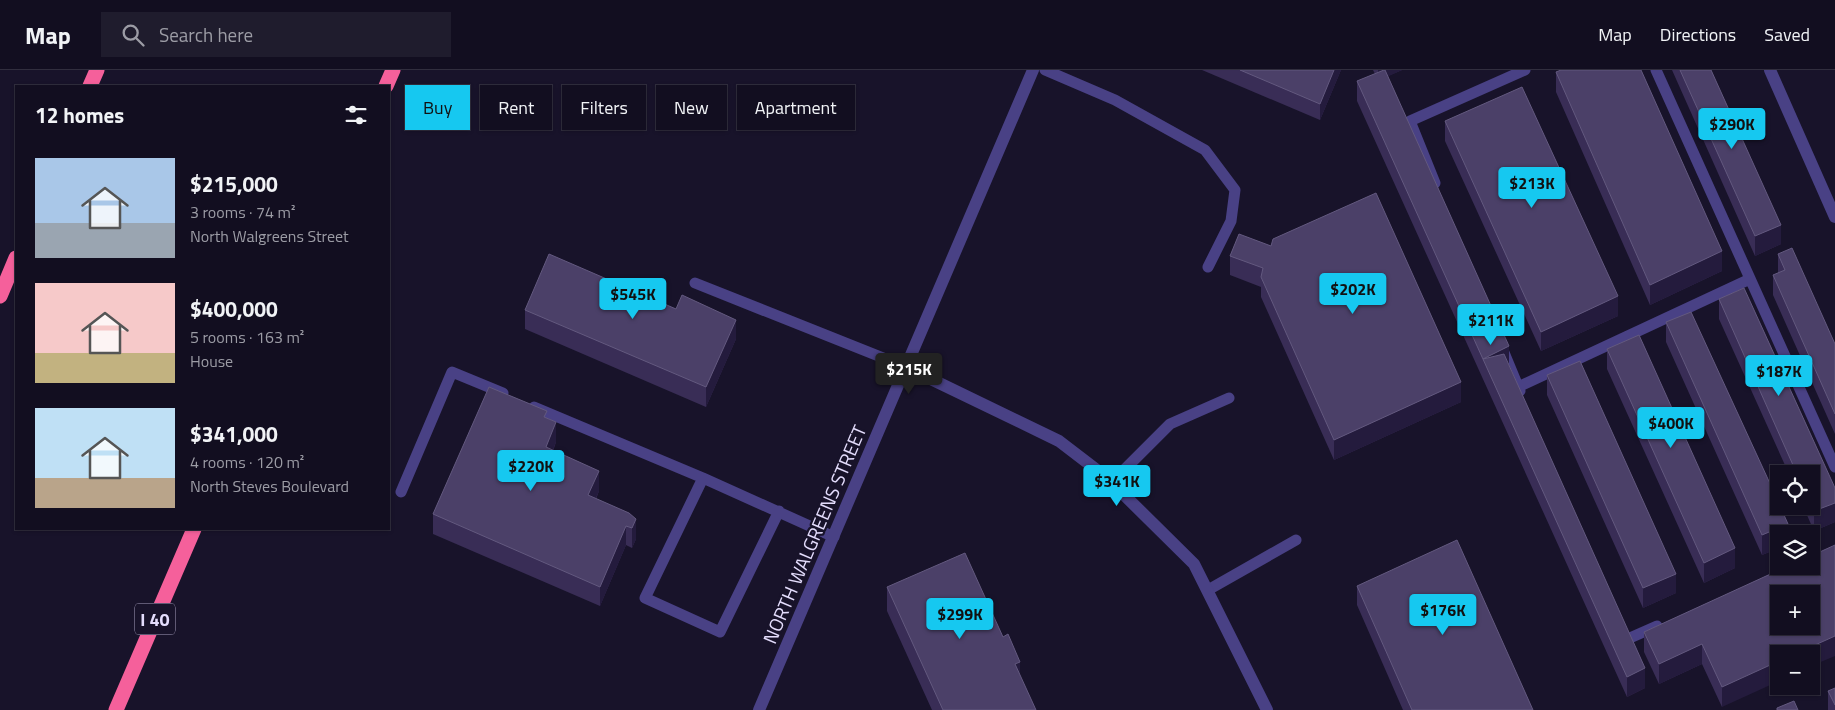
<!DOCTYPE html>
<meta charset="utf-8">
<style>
body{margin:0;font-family:"Titillium Web",sans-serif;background:#1f1c2d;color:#f1f3f6;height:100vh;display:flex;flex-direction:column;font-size:19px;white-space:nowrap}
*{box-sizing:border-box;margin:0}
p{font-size:16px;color:#9c9ca5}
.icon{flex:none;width:28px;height:28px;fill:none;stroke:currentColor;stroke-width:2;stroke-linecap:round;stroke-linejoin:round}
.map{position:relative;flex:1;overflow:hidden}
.drawer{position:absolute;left:15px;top:15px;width:375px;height:445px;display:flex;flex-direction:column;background:#120e20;border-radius:0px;box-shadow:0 1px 4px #0004,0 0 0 1px #312e3e}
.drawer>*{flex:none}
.banner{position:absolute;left:405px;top:15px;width:475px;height:45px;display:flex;gap:10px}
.buttons{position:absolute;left:1770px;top:395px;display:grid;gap:10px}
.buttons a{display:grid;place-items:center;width:50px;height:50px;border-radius:0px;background:#120e20;box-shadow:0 1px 4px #0004,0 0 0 1px #312e3e;font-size:25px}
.price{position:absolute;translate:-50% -42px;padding:0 11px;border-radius:5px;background:#16c8f0;color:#111;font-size:16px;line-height:32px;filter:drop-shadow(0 1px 2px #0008)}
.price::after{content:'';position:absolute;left:50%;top:30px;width:15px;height:11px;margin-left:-8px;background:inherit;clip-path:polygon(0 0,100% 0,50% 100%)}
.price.on{background:#222;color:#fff}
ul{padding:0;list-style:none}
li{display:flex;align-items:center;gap:15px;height:125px;padding:0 20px}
li span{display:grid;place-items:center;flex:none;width:140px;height:100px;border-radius:0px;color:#555}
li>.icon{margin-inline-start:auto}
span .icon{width:60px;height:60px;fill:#fffc;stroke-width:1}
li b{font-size:21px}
h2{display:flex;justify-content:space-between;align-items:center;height:60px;padding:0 20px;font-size:21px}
.pill{padding:0 18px;border-radius:0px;background:#120e20;box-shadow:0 1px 4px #0004,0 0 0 1px #312e3e;font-size:18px;line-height:45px}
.pill.on{background:#16c8f0;color:#111}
header{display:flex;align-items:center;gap:30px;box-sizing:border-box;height:70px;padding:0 25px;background:#120e20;border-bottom:1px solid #312e3e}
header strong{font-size:24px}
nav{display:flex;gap:28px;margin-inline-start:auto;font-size:18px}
.search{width:350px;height:45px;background:#1f1c2d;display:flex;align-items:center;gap:12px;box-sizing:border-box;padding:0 18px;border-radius:0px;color:#9c9ca5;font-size:19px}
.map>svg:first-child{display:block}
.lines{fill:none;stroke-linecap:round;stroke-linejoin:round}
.service{stroke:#494185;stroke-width:11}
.minor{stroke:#494185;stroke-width:12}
.motorway{stroke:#f5609b;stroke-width:15}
.wall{fill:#392d56}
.shaded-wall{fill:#241b3d}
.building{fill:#4b4068;stroke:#63597f;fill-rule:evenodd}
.labels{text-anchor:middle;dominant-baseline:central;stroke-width:4.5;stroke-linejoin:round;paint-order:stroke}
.shield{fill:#18132a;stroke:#a7a0be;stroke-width:1}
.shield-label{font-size:18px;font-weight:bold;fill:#e4ddfd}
.street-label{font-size:19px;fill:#e4ddfd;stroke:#18132a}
</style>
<header>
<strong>Map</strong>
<div class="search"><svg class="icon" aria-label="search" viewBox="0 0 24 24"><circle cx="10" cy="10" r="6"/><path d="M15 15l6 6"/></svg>Search here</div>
<nav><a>Map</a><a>Directions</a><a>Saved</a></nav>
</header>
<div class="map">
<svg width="1835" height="640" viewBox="0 0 1835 640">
<rect width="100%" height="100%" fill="#18132a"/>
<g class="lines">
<path class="service" d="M 1045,0 L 1115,30 L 1205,80 L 1235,120 L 1231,151 L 1208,197
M 1656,0 L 1835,397
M 1435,113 L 1410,51 L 1525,0
M 695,213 L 906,297
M 1503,280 L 1520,321
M 1518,317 L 1750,209
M 534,337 L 703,408
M 1112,412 L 1170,354 L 1229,328
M 401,422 L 452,302 L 503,323
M 779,441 L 720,562 L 645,528 L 703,408 L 834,467
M 1208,520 L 1296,470
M 1621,567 L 1623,571 L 1657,556"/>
<path class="minor" d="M 1770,0 L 1835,147
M 906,297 L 1059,371 L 1106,407 L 1194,494 L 1267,640
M 759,640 L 1033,0"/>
<path class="motorway" d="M 90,16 L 97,0
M 386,16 L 393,0
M 0,226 L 16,188
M 116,640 L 194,459"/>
</g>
<path class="wall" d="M 1202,0 L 1341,0 L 1320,50 Z
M 1373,0 L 1402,0 L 1388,6 L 1645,618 L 1627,627 L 1357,31 L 1357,11 L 1375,4 Z
M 1672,0 L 1711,0 L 1781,174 L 1755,186 Z
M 1556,2 L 1722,201 L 1650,235 L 1556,22 Z
M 1445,51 L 1618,246 L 1541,281 L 1445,71 Z
M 1239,164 L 1461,332 L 1334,390 L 1261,227 L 1261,217 L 1230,205 L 1230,186 Z
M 1778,184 L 1835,274 L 1835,364 L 1773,225 L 1773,205 L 1778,203 Z
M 1719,229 L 1835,418 L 1835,452 L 1814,461 L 1803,436 L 1811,436 L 1811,404 L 1789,404 L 1719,249 Z
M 525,240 L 736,269 L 706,337 L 525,259 Z
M 1666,252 L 1788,464 L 1779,464 L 1779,478 L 1762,485 L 1666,272 Z
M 1607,279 L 1735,498 L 1704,513 L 1607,299 Z
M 1547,305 L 1676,523 L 1643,538 L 1547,325 Z
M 547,348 L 556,372 L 553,381 L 599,421 L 596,429 L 629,443 L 636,469 L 632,478 L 626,475 L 600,536 L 433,464 L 433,444 Z
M 1788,496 L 1722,637 L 1702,594 L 1659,614 L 1644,582 L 1644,562 Z
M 1357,516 L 1533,640 L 1403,640 L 1357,535 Z
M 887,517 L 1020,606 L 1036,640 L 932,640 L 887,541 Z
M 1835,618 L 1835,640 L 1828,640 L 1828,621 Z"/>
<path class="shaded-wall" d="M 1334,0 L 1341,0 L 1320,50 L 1320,34 Z
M 1378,0 L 1402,0 L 1378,11 Z
M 1781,155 L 1781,174 L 1755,186 L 1755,166 Z
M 1722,181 L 1722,201 L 1650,235 L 1650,215 Z
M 1618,226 L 1618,246 L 1541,281 L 1541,262 Z
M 736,250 L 736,269 L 706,337 L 706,317 Z
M 1509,276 L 1509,296 L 1483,289 Z
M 1461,312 L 1461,332 L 1334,390 L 1334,370 Z
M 556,352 L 556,372 L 546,397 L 546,377 Z
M 599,401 L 599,421 L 588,445 L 588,425 Z
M 1835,433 L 1835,452 L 1814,461 L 1814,441 Z
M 636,449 L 636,469 L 632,478 L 632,458 Z
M 1788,454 L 1788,464 L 1779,464 L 1779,478 L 1762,485 L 1762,465 Z
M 626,456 L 626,475 L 600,536 L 600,517 Z
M 1735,478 L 1735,498 L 1704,513 L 1704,493 Z
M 1676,504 L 1676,523 L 1643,538 L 1643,518 Z
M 1835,566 L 1835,586 L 1811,596 L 1811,584 L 1795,584 Z
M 1702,574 L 1702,594 L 1659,614 L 1659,594 Z
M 1779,591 L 1779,611 L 1722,637 L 1722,617 Z
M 1020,592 L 1020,616 L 1015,594 Z
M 1645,598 L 1645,618 L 1627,627 L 1627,607 Z"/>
<path class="building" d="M 1240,0 L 1334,0 L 1320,34 Z
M 1384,0 L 1385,0 L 1509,276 L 1483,289 L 1504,284 L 1645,598 L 1627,607 L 1357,11 Z
M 1561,0 L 1641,0 L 1722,181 L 1650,215 L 1556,2 Z
M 1680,0 L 1711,0 L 1781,155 L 1755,166 Z
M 1522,17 L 1618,226 L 1541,262 L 1445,51 Z
M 1376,123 L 1461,312 L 1334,370 L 1261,207 L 1263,198 L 1230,186 L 1239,164 L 1271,176 L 1273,169 Z
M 1792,178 L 1835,274 L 1835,344 L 1773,205 L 1785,200 L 1778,184 Z
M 549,184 L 676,239 L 682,225 L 736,250 L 706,317 L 525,240 Z
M 1744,218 L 1835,418 L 1835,433 L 1814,441 L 1811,435 L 1811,404 L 1797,404 L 1719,229 Z
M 1691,242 L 1779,433 L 1779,436 L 1780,436 L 1788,454 L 1762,465 L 1666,252 Z
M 1639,265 L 1735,478 L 1704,493 L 1607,279 Z
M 1580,291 L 1676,504 L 1643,518 L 1547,305 Z
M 489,317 L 547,341 L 544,347 L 556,352 L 546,377 L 599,401 L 588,425 L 629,443 L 636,449 L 632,458 L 626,456 L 600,517 L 433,444 Z
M 1457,470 L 1533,640 L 1412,640 L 1357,516 Z
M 1835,475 L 1835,566 L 1795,584 L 1779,584 L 1779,591 L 1722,617 L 1702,574 L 1659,594 L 1644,562 L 1788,496 L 1811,496 L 1811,486 ZM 1779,524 L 1811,524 L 1811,556 L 1779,556 Z
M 965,483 L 1003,567 L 1008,564 L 1020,592 L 1015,594 L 1036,640 L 943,640 L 887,517 Z
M 1835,618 L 1835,635 L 1828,621 Z
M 1794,631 L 1798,640 L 1777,640 L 1777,638 Z"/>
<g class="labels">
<rect class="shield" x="135" y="533.5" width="40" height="31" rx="4"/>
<g class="shield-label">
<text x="155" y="549">I 40</text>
</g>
<g class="street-label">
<text transform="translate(814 464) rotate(-67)">NORTH WALGREENS STREET</text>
</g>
</g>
</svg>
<div class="buttons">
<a><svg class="icon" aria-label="locate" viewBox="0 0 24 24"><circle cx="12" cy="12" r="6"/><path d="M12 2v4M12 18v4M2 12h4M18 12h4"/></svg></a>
<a><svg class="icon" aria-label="layers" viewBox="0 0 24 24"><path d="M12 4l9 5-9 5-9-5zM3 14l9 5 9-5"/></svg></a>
<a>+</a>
<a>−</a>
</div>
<b class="price" style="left:1732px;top:80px">$290K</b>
<b class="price" style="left:1532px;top:139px">$213K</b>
<b class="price" style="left:1353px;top:245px">$202K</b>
<b class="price" style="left:633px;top:250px">$545K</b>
<b class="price" style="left:1491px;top:276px">$211K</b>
<b class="price on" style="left:909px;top:325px">$215K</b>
<b class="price" style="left:1779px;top:327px">$187K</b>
<b class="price" style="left:1671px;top:379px">$400K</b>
<b class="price" style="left:531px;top:422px">$220K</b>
<b class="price" style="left:1117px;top:437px">$341K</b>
<b class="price" style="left:1443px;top:566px">$176K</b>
<b class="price" style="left:960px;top:570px">$299K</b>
<div class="banner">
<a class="pill on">Buy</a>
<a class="pill">Rent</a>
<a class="pill">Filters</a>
<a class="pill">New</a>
<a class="pill">Apartment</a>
</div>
<section class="drawer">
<h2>12 homes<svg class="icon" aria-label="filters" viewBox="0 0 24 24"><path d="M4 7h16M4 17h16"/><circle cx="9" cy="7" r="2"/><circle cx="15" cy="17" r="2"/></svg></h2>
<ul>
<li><span style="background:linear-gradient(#a9c7e8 65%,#9aa5b1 0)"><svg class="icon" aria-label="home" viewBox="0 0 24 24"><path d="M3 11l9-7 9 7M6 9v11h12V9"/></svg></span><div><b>$215,000</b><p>3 rooms · 74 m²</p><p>North Walgreens Street</p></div></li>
<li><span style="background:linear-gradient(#f6c9c9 70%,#c2b280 0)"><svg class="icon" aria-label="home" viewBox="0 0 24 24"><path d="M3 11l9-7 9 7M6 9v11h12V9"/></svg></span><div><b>$400,000</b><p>5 rooms · 163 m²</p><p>House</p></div></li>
<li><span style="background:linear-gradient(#bfe0f5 70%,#b9a48a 0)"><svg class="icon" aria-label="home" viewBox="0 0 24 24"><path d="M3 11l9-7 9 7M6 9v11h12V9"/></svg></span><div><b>$341,000</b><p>4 rooms · 120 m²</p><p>North Steves Boulevard</p></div></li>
</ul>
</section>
</div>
